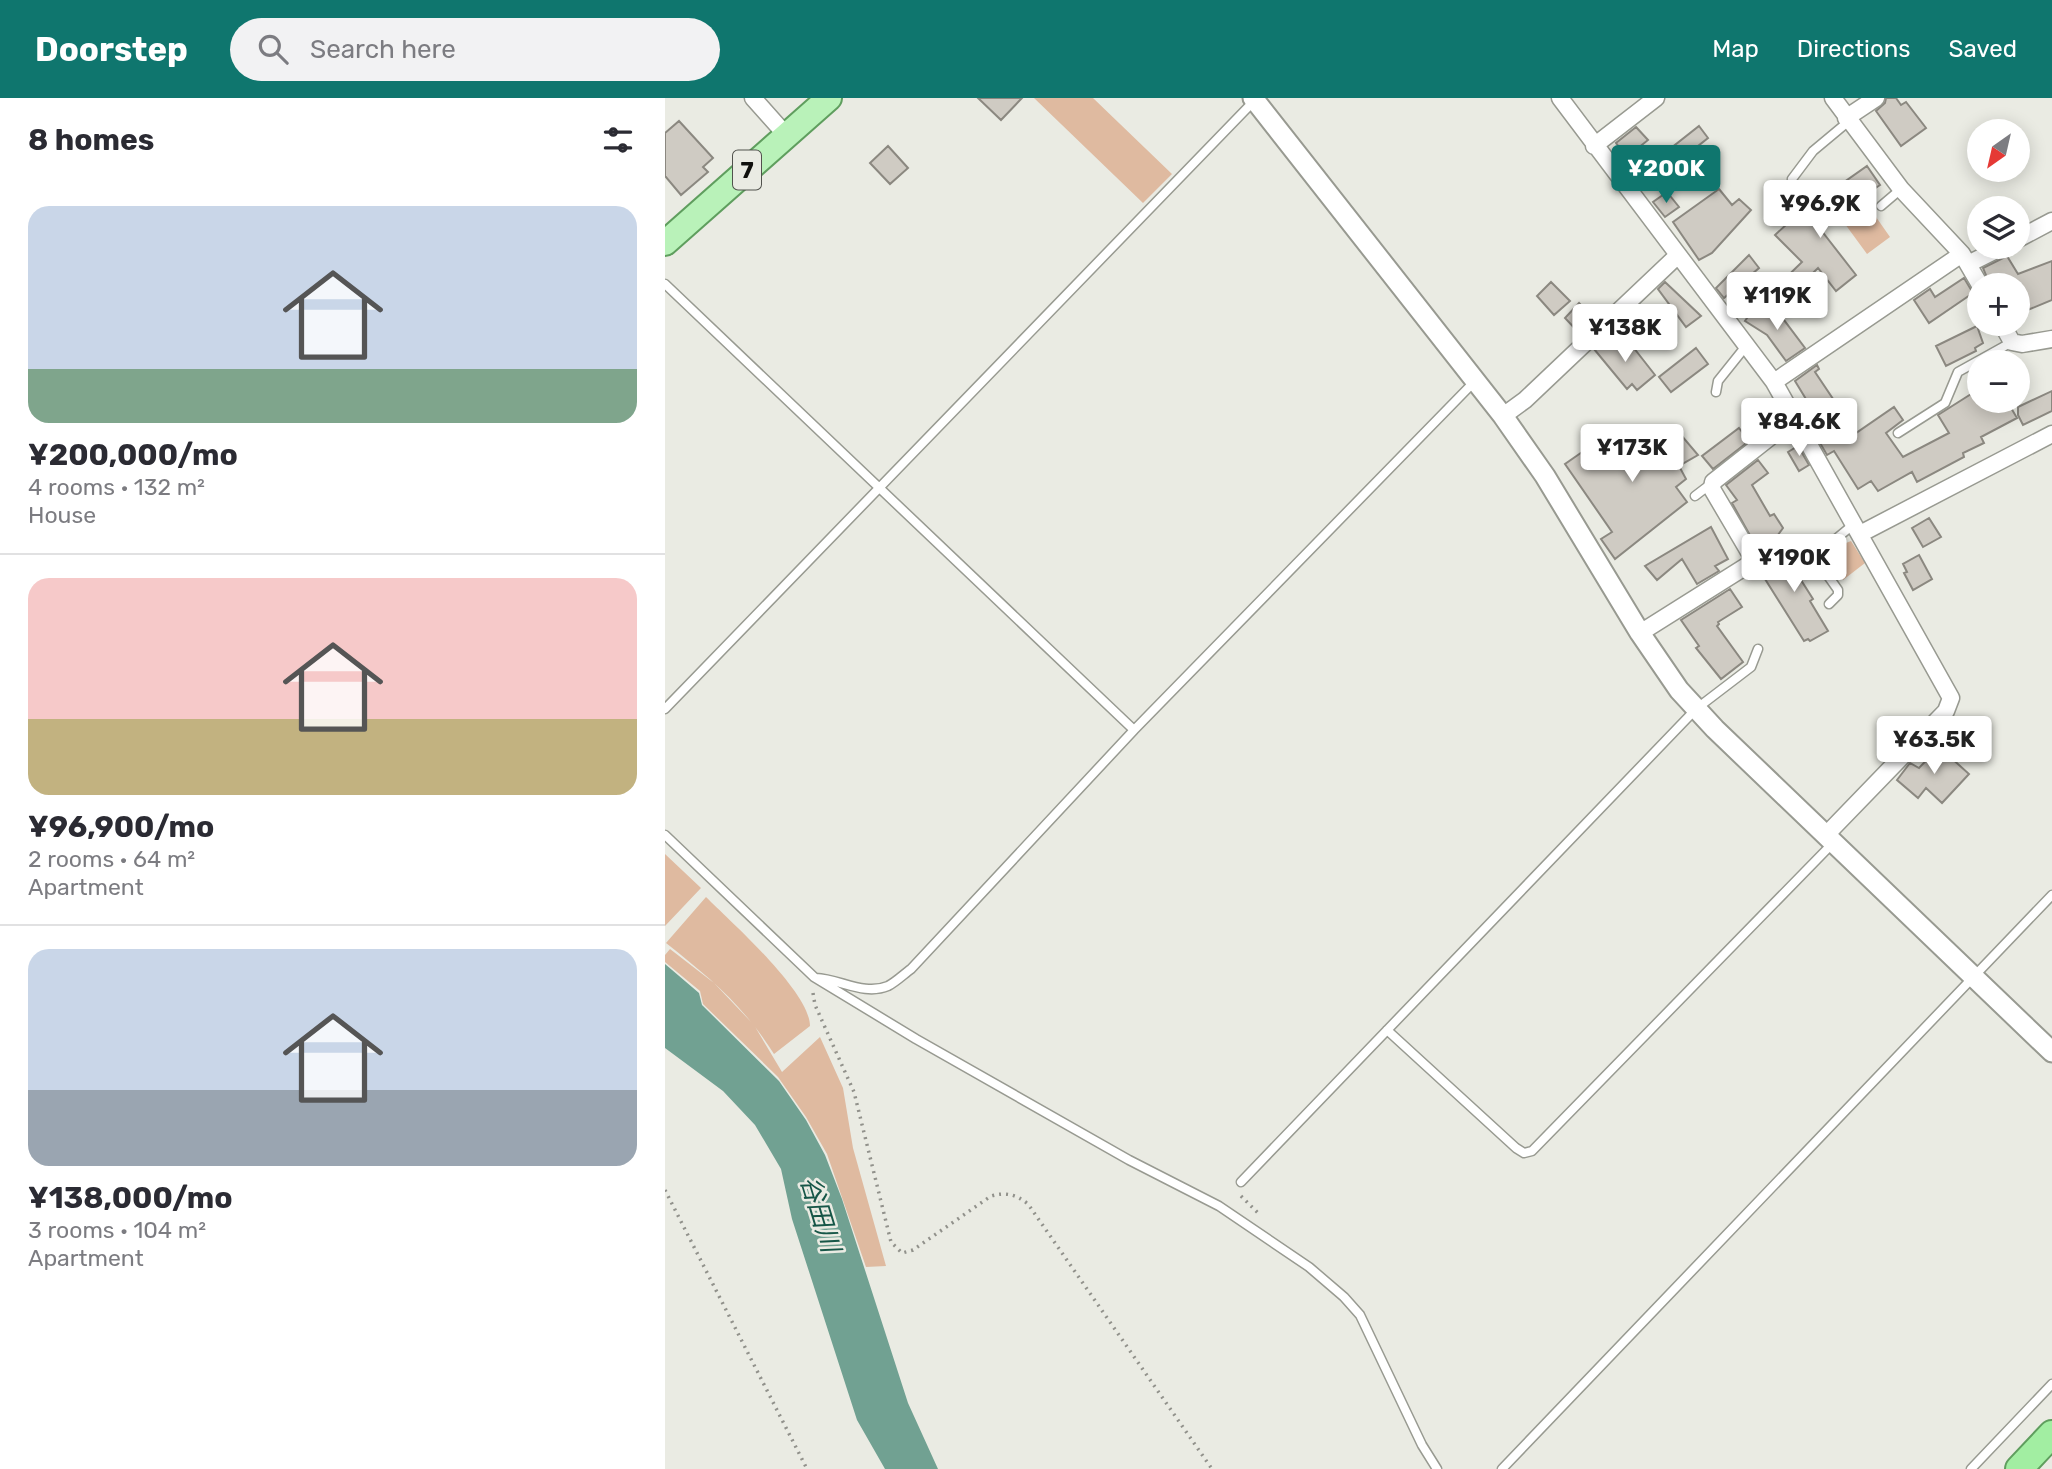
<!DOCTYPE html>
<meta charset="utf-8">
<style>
body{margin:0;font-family:Rubik,"Noto Sans JP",sans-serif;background:#f2f2f3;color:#2b2b33;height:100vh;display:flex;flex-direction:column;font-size:26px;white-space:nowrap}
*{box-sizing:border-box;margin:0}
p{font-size:23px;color:#7c7c81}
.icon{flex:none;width:38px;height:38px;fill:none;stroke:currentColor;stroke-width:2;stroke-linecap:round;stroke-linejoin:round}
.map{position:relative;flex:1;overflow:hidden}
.side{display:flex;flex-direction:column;background:#fff;width:665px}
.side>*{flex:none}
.needle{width:46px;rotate:214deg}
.buttons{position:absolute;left:1302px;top:21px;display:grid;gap:14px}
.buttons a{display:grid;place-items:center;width:63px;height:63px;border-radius:50%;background:#fff;box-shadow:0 4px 18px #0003;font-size:35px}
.price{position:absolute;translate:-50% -60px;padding:0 16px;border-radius:7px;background:#fff;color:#222;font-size:23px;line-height:46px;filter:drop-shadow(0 2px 4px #0008)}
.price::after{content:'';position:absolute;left:50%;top:42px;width:21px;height:16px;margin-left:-10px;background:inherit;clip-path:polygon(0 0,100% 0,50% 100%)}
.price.on{background:#0f766e;color:#fff}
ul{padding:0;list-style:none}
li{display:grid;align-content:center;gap:14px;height:371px;padding:0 28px}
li+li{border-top:2px solid #e1e1e2}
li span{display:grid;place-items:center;height:217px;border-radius:21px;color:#555}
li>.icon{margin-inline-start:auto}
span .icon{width:126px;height:126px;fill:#fffc;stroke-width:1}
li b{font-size:30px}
h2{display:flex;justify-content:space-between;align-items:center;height:84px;padding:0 28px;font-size:30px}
header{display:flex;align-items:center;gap:42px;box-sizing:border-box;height:98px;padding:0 35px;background:#0f766e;color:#fff}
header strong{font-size:33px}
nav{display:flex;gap:38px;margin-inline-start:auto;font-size:24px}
.search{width:490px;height:63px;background:#f2f2f3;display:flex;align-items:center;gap:18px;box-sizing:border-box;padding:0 24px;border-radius:38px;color:#7c7c81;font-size:26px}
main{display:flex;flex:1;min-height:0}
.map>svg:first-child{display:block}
.green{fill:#dfbaa0}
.water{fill:#71a192}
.building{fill:#cfcbc3;stroke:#8b8880;stroke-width:2}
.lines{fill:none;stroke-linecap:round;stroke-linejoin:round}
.service-casing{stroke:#989a91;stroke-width:11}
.minor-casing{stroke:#989a91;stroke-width:19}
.tertiary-casing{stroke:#989a91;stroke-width:23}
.primary-casing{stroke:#5f9e5e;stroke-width:28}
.trunk-casing{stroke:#5f9e5e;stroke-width:30}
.path{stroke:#91918b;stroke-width:3.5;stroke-dasharray:2 5;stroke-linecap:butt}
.service{stroke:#fff;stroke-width:8}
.minor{stroke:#fff;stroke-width:16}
.tertiary{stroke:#fff;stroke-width:19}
.primary{stroke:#b9f2b9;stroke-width:24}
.trunk{stroke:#a2eea2;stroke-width:26}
.labels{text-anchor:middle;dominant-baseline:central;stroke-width:5;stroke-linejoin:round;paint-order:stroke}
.shield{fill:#eaebe3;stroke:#51524d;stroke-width:2}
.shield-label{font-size:23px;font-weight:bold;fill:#10100d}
.water-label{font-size:26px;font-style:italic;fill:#165647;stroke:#eaebe3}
</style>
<header>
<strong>Doorstep</strong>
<div class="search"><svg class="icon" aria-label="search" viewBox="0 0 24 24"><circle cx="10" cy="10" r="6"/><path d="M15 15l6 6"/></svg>Search here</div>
<nav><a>Map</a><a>Directions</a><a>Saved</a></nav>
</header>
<main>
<section class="side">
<h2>8 homes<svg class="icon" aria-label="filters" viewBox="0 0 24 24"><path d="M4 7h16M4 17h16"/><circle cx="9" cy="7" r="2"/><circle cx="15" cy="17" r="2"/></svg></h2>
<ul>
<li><span style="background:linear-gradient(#c9d6e8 75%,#7fa58c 0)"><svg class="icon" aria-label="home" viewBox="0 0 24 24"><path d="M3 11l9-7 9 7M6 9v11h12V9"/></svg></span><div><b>¥200,000/mo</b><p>4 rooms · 132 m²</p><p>House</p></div></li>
<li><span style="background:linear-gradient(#f6c9c9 65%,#c2b280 0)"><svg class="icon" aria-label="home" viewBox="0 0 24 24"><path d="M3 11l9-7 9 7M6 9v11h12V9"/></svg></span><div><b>¥96,900/mo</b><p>2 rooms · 64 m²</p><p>Apartment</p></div></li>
<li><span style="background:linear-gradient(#c9d6e8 65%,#9aa5b1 0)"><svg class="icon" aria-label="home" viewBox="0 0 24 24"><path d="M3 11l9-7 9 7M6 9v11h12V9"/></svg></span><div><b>¥138,000/mo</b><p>3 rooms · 104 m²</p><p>Apartment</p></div></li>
</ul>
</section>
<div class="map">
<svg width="1387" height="1371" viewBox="0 0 1387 1371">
<rect width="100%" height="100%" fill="#eaebe3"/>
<path class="green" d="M 369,0 L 428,0 L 507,76 L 478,105 Z
M 1204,109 L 1225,139 L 1202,156 L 1180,126 Z
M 1186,443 L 1200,465 L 1178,482 L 1166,463 C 1171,452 1175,447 1186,443 Z
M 0,756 L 36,790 L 0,828 Z
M 41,799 C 66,824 145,894 145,928 L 109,956 C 78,907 45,880 1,845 Z
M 5,851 L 49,885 L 89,927 L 117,974 L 155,939 L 178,990 L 188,1050 L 221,1168 L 201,1169 L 162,1056 L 141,1019 L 113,979 L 38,906 L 35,893 L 0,864 L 0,857 Z"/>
<path class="water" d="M 0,866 L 34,895 L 37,907 L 114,983 L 141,1022 L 160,1057 L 177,1101 L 243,1305 L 273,1371 L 220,1371 L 192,1322 L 127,1121 L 116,1071 L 90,1027 L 58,993 L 0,950 Z"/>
<path class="building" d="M 313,0 L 357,0 L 336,22 Z
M 1221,0 L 1231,0 L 1236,7 L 1241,4 L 1261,30 L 1236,48 L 1211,13 L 1220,5 Z
M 14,23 L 48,60 L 38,69 L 43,74 L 16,97 L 0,78 L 0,35 Z
M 1034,28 L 1043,40 L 1023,56 L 1029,64 L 1011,77 L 996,58 Z
M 971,29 L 983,42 L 962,59 L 951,45 Z
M 223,48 L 243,70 L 225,86 L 205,65 Z
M 1202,68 L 1215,87 L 1176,113 L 1178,116 L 1156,132 L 1191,177 L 1171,193 L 1153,170 L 1112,210 L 1101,199 L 1137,164 L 1110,137 L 1134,115 L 1141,122 L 1179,92 L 1175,87 Z
M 1054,91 L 1067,107 L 1074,101 L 1086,112 L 1047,155 L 1034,162 L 1008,124 Z
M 1002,94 L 1014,109 L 1000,119 L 988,104 Z
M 1084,157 L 1094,170 L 1059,200 L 1051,190 Z
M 1342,158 L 1353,176 L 1387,163 L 1387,202 L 1353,216 L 1353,187 L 1325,187 L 1318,170 Z
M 1299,180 L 1308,195 L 1264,225 L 1249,202 L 1265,191 L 1270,199 Z
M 886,184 L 905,203 L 889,217 L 872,198 Z
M 1000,184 L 1036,218 L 1021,229 L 993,191 Z
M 914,205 L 929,222 L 915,236 L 900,220 Z
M 1089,210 L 1101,217 L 1110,210 L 1140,250 L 1121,263 L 1102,237 L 1080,223 Z
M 1312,228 L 1318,245 L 1310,250 L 1311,253 L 1281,268 L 1271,248 Z
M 943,238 L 950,245 L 953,242 L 963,254 L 968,249 L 990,277 L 972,292 L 967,286 L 962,291 L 929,251 Z
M 1031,250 L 1043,266 L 1006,294 L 994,279 Z
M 1152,267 L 1154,271 L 1150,274 L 1191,335 L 1229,309 L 1238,322 L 1221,335 L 1238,359 L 1284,335 L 1273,317 L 1314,291 L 1314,303 L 1342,303 L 1352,320 L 1316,339 L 1319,345 L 1298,355 L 1299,359 L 1252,384 L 1247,374 L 1213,393 L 1206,383 L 1193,391 L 1169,353 L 1162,357 L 1151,338 L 1154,337 L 1152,334 L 1158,329 L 1130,283 Z
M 1387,293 L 1387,313 L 1358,327 L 1353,317 L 1353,309 Z
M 953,329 L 972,354 L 1005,331 L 1013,341 L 1017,338 L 1033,357 L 1014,368 L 1021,381 L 1011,389 L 1022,404 L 950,461 L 936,441 L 947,434 L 900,366 Z
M 1074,330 L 1084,343 L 1048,371 L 1037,358 Z
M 1133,348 L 1144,367 L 1134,373 L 1123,354 Z
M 1093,362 L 1103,375 L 1087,387 L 1105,418 L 1109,416 L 1118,430 L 1097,459 L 1067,405 L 1072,402 L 1061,387 Z
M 1264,420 L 1276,439 L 1258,449 L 1247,430 Z
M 1046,429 L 1063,461 L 1050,468 L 1054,473 L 1032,486 L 1017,461 L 992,482 L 980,468 Z
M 1128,451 L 1145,476 L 1136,482 L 1148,501 L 1145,503 L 1163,533 L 1145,543 L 1143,541 L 1139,543 L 1095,473 L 1103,468 L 1101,466 Z
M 1254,457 L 1267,481 L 1248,492 L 1239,475 L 1242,474 L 1238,466 Z
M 1065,491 L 1077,509 L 1053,524 L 1054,526 L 1052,528 L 1078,564 L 1056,581 L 1031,550 L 1034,548 L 1016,522 Z
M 1274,649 L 1304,676 L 1277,705 L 1261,690 L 1253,700 L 1232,682 L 1245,665 L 1254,670 Z"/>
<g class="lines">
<g class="service-casing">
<path id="service" d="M 1127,81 L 1148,53 L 1184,23
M 1216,108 L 1236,91
M 0,186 L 469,632
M 1051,294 L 1053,283 L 1081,248
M 1233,335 L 1280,305 L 1293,274 L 1347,244
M 1030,398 L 1047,385
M 1164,506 L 1173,497 L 1173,492 L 1154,465 L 1154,458 L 1160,450 L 1189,426
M 0,611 L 590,2
M 0,737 L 149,879 L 251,941 L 464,1062 L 554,1108 L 644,1169 L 679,1199 L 695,1217 L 757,1347 L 772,1371
M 151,880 C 175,881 199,898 223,888 C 231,884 239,876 246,871 L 469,632 L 810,283
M 722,932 L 851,1050 L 859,1055 L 867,1053 L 1168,745
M 576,1084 L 1031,611 L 1086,569 L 1093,551
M 837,1371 L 1387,797
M 1306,1371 L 1387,1286"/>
</g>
<g class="minor-casing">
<path id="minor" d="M 88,0 L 121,37
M 895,0 L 1109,284 L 1286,600 L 1281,613 L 1161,737
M 1168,0 L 1236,91 L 1297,156 L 1315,187
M 1181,20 L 1211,0
M 929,48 L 991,0
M 1353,141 L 1387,123
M 1303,166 L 1337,149
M 1337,226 L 1347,244 L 1357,246 L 1387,241
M 1109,284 L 1297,156
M 838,318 L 860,302 L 1012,158
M 1195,436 L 1387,336
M 975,535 L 1083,467 L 1087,459 L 1047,391 L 1048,384 L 1128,321"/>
</g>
<g class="tertiary-casing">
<path id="tertiary" d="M 588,0 L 838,318 L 880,378 L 975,535 L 1014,592 L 1050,631 L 1387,954"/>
</g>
<g class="primary-casing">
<path id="primary" d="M 0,145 L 164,0"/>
</g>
<g class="trunk-casing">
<path id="trunk" d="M 1354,1371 L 1387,1336"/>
</g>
<path class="path" d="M 148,895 L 150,907 L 189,994 L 226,1144 L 237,1155 L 248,1152 L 326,1098 C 340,1094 351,1096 363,1106 L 547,1371
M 0,1092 L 142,1371
M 576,1098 L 593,1115"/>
<use href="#service" class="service"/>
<use href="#minor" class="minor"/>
<use href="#tertiary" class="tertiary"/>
<use href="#primary" class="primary"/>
<use href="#trunk" class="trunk"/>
</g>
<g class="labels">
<rect class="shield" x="68" y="52.5" width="28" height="39" rx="5"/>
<g class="shield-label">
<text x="82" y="72">7</text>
</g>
<g class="water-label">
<text transform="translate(155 1116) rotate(73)">谷田川</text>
</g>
</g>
</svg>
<div class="buttons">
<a><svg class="needle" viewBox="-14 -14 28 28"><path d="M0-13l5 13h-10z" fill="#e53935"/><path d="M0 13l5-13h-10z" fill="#7c7c81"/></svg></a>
<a><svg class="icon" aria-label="layers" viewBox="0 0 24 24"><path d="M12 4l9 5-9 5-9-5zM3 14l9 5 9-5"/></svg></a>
<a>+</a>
<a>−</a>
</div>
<b class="price on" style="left:1001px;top:107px">¥200K</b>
<b class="price" style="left:1155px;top:142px">¥96.9K</b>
<b class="price" style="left:1112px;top:234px">¥119K</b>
<b class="price" style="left:960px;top:266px">¥138K</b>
<b class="price" style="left:1134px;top:360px">¥84.6K</b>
<b class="price" style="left:967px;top:386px">¥173K</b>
<b class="price" style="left:1129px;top:496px">¥190K</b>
<b class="price" style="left:1269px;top:678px">¥63.5K</b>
</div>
</main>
